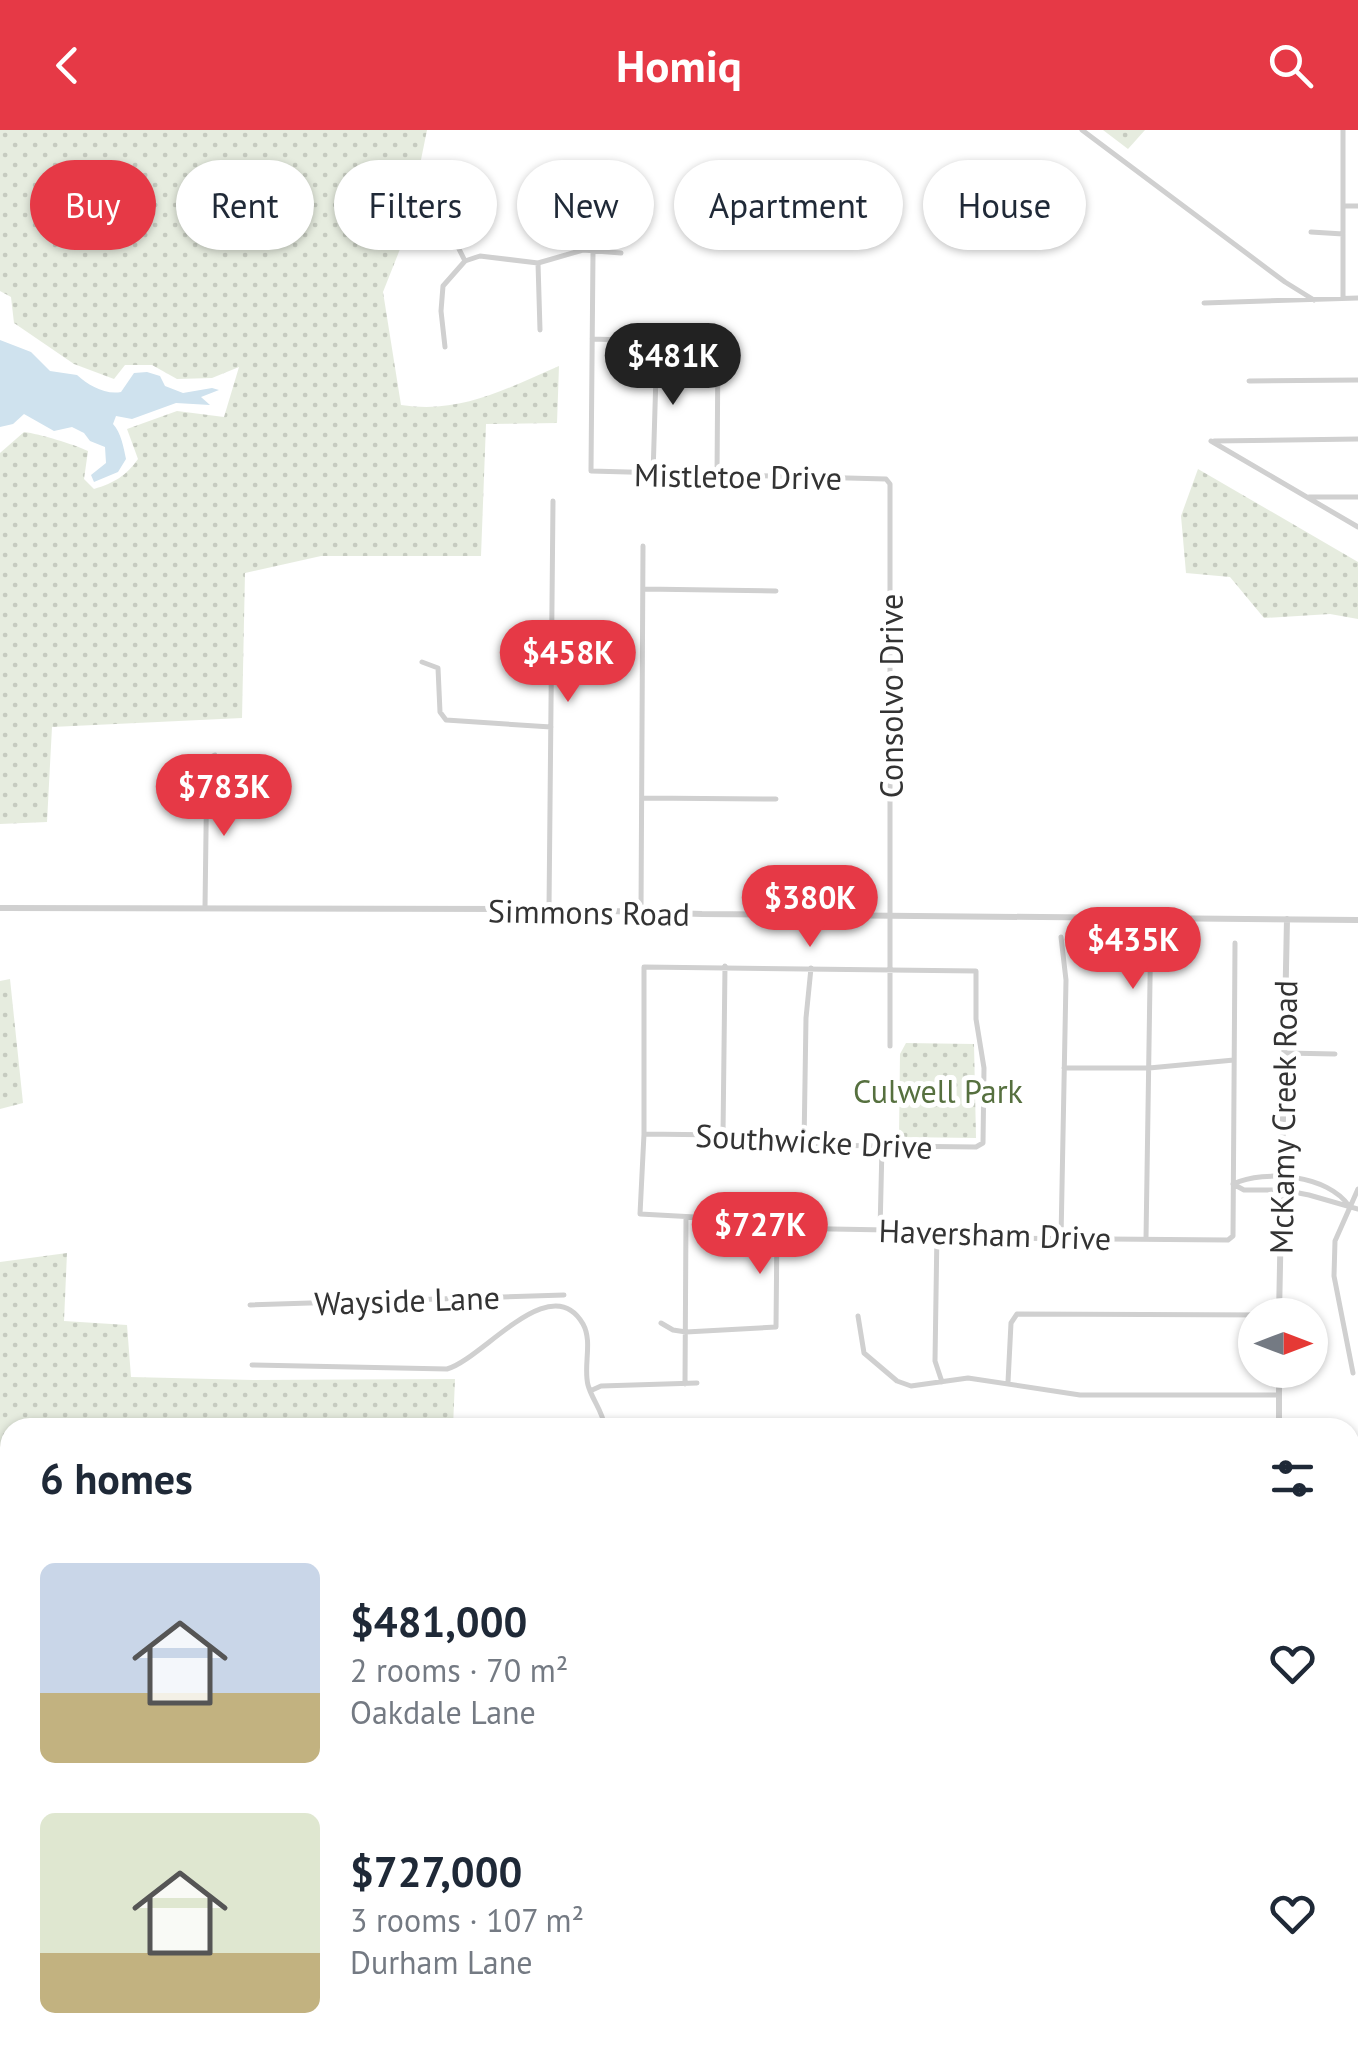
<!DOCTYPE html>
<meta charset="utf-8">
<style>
body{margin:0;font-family:"PT Sans",sans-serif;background:#f2f2f3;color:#1f2937;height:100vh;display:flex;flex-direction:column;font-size:38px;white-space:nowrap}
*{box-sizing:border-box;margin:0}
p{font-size:32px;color:#747a83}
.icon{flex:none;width:55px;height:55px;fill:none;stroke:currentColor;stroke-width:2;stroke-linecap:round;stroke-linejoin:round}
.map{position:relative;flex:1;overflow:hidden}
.details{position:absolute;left:0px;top:1288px;width:1360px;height:642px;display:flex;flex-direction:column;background:#fff;border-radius:30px 30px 0 0;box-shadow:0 2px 8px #0004}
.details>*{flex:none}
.hud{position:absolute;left:30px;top:30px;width:1300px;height:90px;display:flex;gap:20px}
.needle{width:65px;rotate:90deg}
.buttons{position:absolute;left:1238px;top:1168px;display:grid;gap:20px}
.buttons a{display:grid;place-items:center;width:90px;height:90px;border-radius:50%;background:#fff;box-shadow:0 2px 8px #0004;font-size:50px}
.price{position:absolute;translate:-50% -85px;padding:0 22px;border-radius:35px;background:#e63946;color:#fff;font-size:32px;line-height:65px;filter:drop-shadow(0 2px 5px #0008)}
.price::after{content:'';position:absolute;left:50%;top:60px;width:30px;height:22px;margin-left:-15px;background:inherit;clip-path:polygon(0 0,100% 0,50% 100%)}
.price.active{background:#222;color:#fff}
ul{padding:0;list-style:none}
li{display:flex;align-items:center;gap:30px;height:250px;padding:0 40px}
li span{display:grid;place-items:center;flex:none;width:280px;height:200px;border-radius:15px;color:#555}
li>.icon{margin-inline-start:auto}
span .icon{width:120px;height:120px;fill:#fffc;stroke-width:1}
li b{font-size:42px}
h2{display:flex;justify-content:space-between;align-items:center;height:120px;padding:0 40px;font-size:42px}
.tag{padding:0 35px;border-radius:45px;background:#fff;box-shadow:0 2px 8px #0004;font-size:35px;line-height:90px}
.tag.active{background:#e63946;color:#fff}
header{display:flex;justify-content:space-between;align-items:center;height:130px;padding:0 40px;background:#e63946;color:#fff;font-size:45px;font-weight:800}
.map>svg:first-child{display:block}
.park{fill:url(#park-dots)}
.water{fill:#cfe2ee}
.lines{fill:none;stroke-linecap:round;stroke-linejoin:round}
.minor{stroke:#d0d0d0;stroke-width:5}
.tertiary{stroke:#d0d0d0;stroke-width:6}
.labels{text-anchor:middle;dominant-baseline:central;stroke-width:10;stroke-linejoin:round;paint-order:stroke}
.street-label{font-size:32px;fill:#333;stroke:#fff}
.park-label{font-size:32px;fill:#56703f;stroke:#fff}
</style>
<header><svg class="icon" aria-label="back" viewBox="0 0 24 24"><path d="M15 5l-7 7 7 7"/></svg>Homiq<svg class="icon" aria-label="search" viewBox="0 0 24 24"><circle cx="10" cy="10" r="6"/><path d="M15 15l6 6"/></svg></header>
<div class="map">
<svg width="1358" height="1929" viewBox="0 0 1358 1929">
<defs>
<pattern id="park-dots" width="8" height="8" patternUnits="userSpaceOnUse" patternTransform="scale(2.5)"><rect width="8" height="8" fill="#e6ecdf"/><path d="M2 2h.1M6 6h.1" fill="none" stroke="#c6cbc0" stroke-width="1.8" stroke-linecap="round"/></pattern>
</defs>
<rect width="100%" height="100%" fill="#fff"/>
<path class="park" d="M 0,0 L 427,0 L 406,104 L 383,162 L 401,275 C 462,284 505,259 559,236 L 557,293 L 486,294 L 481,426 L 321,426 L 245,443 L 242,588 L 52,597 L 47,692 L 0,694 L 0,323 L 24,302 C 40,304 73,314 88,321 L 84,349 L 94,359 C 114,353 126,346 138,329 L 127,299 L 177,281 L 224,287 L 239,237 L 212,248 L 177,249 L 152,235 L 125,235 L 114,249 L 74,234 L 14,193 L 11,167 L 0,161 Z
M 1103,0 L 1145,0 L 1128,19 Z
M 1198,339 L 1358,432 L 1358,489 L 1330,484 L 1264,488 L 1230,447 L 1186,443 L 1181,386 Z
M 10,849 L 23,973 L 0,979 L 0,851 Z
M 906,913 L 974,914 L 976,1008 L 899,1007 L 900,924 Z
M 67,1123 L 64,1191 L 127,1195 L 131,1247 L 253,1250 L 455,1249 L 453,1297 L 10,1298 L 10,1688 L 0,1701 L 0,1132 Z"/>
<path class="water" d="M 0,210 L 31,222 L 50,241 L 77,245 C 88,255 105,265 121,262 L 134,243 L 147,242 L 160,246 L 165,256 L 183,263 L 212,258 L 219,260 L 201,267 L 210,275 L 176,273 L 132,289 L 116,286 L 113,294 C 121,302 124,319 126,329 L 118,342 L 94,352 L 91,345 L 106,333 L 105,317 L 90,311 L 84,303 L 72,297 L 54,301 L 24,284 L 13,294 L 0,297 Z"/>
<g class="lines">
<path class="minor" d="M 1082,0 L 1285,152 L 1314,170
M 1343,0 L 1343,168
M 1343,76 L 1358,76
M 447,95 L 465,131
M 1311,102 L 1343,104
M 593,123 L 591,341 L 886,349 L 890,354 L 890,916
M 538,133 L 540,200
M 1204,173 L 1358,168
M 592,209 L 731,213
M 445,217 L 441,181 L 443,156 L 465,131 L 480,126 L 538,133 L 583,120 L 621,123
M 1249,251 L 1358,250
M 1211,311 L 1358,397
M 1214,311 L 1358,309
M 653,345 L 657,211
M 717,346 L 718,213
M 1309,367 L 1358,367
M 643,459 L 776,461
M 422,532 L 438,538 L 440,582 L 446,590 L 551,597
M 642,668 L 776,669
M 205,778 L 207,629 L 215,625
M 549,779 L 553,371
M 641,783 L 643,416
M 1061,807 L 1066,850 L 1061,1109
M 1285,923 L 1335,924
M 1064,938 L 1149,938 L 1234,930
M 644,1004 L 723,1005 L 804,1015 L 976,1017 L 983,1013 L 984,938 L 976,889 L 976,841 L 644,837 L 644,1004 L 640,1084 L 732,1089 L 777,1098 L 943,1101 L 997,1108 L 1228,1110 L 1233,1106 L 1235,813
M 723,1005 L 725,836
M 804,1015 L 806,888 L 811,838
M 1233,1054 L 1244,1060 L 1283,1060 L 1309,1065 L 1358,1079
M 1233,1054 C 1266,1039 1328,1045 1349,1076
M 880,1101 L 882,1016
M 937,1101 L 935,1231 L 942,1252
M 1146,1109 L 1151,787
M 250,1175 L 564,1165
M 858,1186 L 864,1223 L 897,1251 L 911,1256 L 968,1248 L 1080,1265 L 1279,1265
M 661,1193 L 673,1200 L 686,1202 L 776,1197 L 777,1098
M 252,1235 L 447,1239 C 483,1229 551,1138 583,1194 C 593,1212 583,1236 588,1255 C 592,1270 603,1281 605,1298
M 1353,1243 L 1334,1146 L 1335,1111 L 1358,1059
M 1008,1252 L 1011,1193 L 1017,1184 L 1279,1185
M 685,1254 L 686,1087
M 590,1261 L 601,1256 L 697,1253
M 1350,1553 L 1358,1553
M 1350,1624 L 1358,1624
M 1350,1720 L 1358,1732
M 0,1794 L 10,1794
M 43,1920 L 43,1929
M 189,1920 L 189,1929
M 501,1920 L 501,1929
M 621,1920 L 623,1929
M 812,1920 L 812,1929
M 971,1920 L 971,1929
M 116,1929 L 116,1920
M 264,1929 L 265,1920
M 643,1929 L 667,1920
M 735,1929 L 735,1920
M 886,1929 L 888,1920
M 1053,1929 L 1053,1920
M 1214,1929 L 1215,1920"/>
<path class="tertiary" d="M 0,778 L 549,779 L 702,784 L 1358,790
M 1279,1185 L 1287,789
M 1279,1298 L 1279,1240
M 1350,1499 L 1358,1499
M 1350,1787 L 1358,1798"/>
</g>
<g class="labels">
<g class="street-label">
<text transform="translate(738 346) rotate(1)">Mistletoe Drive</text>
<text transform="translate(891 566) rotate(-90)">Consolvo Drive</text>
<text transform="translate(589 782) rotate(1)">Simmons Road</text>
<text transform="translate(1283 987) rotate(-89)">McKamy Creek Road</text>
<text transform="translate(814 1011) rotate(3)">Southwicke Drive</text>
<text transform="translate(995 1104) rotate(2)">Haversham Drive</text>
<text transform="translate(407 1170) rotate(-2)">Wayside Lane</text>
</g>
<g class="park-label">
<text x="938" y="961">Culwell Park</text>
</g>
</g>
</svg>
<div class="buttons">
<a><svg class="needle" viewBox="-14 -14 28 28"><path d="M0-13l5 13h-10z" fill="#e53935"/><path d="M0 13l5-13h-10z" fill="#747a83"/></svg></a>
</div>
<b class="price active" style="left:673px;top:278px">$481K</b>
<b class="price" style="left:568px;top:575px">$458K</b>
<b class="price" style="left:224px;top:709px">$783K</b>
<b class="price" style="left:810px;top:820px">$380K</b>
<b class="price" style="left:1133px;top:862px">$435K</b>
<b class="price" style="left:760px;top:1147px">$727K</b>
<div class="hud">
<a class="tag active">Buy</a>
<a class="tag">Rent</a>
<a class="tag">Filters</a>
<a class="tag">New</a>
<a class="tag">Apartment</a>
<a class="tag">House</a>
</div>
<section class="details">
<h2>6 homes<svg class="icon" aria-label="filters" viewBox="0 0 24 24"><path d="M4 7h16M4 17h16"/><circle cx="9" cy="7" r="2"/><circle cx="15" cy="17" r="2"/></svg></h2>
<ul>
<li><span style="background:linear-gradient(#c9d6e8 65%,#c2b280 0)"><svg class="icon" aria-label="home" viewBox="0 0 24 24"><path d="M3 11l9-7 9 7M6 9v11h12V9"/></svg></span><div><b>$481,000</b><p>2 rooms · 70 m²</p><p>Oakdale Lane</p></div><svg class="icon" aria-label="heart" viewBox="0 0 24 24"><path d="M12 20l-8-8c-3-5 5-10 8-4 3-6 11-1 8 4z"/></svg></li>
<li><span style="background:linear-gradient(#dfe7d0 70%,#c2b280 0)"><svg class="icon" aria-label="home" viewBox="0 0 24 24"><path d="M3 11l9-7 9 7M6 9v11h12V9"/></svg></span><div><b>$727,000</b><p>3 rooms · 107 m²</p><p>Durham Lane</p></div><svg class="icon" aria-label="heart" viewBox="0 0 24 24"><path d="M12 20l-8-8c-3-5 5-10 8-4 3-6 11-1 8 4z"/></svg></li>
</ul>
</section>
</div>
